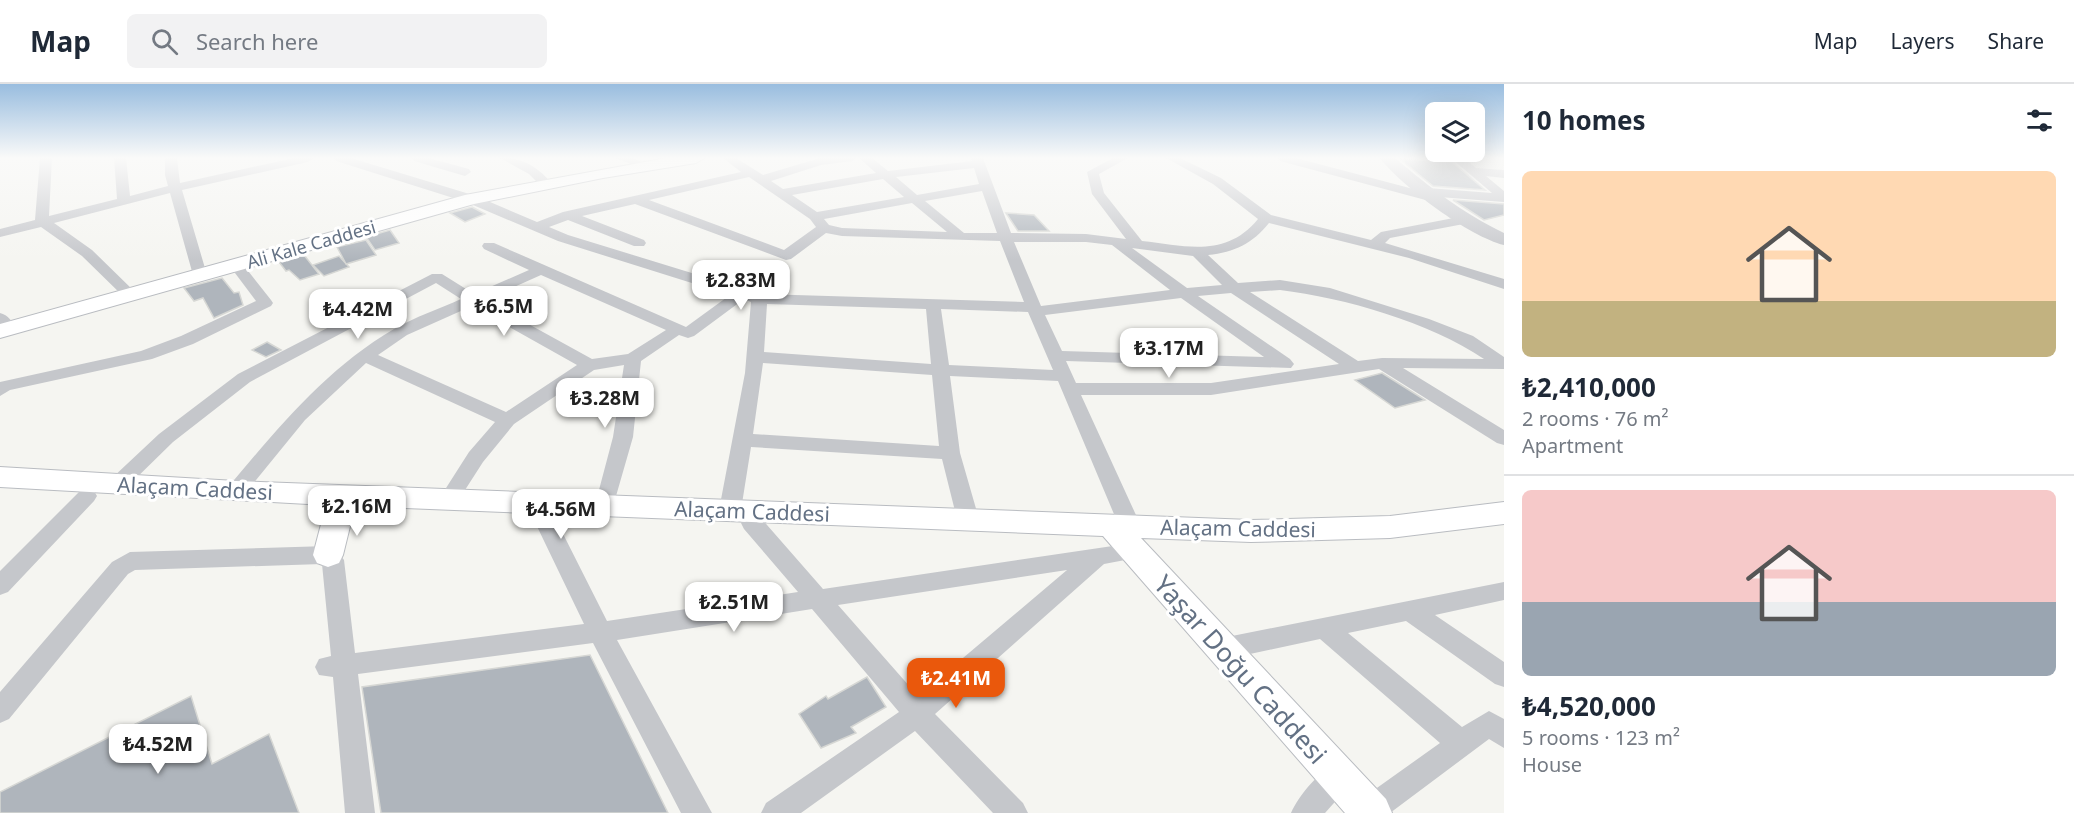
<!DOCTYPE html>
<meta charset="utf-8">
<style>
body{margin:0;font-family:"Noto Sans",sans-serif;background:#f2f2f3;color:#1f2937;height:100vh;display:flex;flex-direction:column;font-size:22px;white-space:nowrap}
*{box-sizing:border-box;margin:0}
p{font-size:20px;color:#747a83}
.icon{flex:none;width:33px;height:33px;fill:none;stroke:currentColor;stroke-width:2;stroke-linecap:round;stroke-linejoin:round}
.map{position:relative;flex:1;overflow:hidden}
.side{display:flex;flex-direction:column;background:#fff;width:570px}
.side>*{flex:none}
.fabs{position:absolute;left:1425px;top:18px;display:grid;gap:12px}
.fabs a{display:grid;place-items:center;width:60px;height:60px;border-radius:9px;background:#fff;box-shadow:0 6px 24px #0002;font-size:30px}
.price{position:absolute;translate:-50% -51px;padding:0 14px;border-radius:12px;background:#fff;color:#222;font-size:20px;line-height:39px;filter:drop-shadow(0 2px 3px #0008)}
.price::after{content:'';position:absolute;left:50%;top:36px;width:18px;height:14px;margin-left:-9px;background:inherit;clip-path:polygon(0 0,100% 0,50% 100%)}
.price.selected{background:#ea580c;color:#fff}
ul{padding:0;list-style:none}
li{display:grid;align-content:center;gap:12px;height:318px;padding:0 18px}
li+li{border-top:2px solid #e0e1e3}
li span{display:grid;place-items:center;height:186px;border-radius:9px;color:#555}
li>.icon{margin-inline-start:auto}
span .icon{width:108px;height:108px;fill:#fffc;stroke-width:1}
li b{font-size:26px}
h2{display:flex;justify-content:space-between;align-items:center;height:72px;padding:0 18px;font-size:26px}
header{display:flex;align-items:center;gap:36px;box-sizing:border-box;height:84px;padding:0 30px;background:#fff;border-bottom:2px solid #e0e1e3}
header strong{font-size:28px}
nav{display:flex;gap:33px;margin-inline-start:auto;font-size:21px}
.search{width:420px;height:54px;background:#f2f2f3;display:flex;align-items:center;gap:15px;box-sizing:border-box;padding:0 21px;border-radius:9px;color:#747a83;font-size:22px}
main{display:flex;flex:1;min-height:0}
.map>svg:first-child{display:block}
.building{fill:#afb5bc;stroke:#d6d7d4;stroke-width:1.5}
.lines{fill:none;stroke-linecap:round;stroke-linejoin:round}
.secondary-casing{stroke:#b9bcc1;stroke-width:2}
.minor{fill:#c5c7cb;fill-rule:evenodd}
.tertiary{fill:#c5c7cb;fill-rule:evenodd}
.secondary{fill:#fff;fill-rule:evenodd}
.labels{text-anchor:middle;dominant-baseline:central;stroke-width:6;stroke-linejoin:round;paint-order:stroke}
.far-street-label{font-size:18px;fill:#637184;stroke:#fff}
.street-label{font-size:21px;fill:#637184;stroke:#fff}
.near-street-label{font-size:26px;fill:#637184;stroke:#fff}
</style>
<header>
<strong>Map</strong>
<div class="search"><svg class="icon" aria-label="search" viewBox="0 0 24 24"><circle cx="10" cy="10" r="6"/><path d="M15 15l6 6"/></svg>Search here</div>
<nav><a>Map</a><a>Layers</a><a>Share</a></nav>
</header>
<main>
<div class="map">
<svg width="1504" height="729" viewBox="0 0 1504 729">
<rect width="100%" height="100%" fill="#f5f5f1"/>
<path class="building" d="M 1400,75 L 1452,78 L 1485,106 L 1433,102 Z
M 1453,116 L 1504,120 L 1504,131 L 1484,136 Z
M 472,123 L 485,130 L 465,138 L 450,129 Z
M 1006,129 L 1034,131 L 1049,147 L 1018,147 Z
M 390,146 L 399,159 L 375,166 L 366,153 Z
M 366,156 L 376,171 L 346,180 L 337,163 Z
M 304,171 L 319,190 L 300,196 L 289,186 L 286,187 L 279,178 Z
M 339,172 L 349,183 L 324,192 L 313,181 Z
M 222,194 L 234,209 L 239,208 L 243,221 L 214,234 L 203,214 L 194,217 L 184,204 Z
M 267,258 L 281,266 L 266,273 L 252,266 Z
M 1382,289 L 1425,316 L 1395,324 L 1355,296 Z
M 590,571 L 668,729 L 381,729 L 362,603 Z
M 867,593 L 886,623 L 851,643 L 856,649 L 821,664 L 799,630 L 826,612 L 828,615 Z
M 191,612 L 212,680 L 269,650 L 299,729 L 0,729 L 0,708 Z"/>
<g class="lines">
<g class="secondary-casing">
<path id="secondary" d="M 667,74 L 704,74 L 696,79 L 603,94 L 474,120 L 0,254 L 0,240 L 465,111 Z
M 0,383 L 236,397 L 1251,436 L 1390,432 L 1504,418 L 1504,440 L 1390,454 L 1251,458 L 1141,454 L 1386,715 L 1392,729 L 1345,729 L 1103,452 L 355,422 L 343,471 L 339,479 L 328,483 L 317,479 L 313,471 L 326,421 L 0,403 Z"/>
</g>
<path class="minor" d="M 40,74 L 52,74 L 49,132 L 117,115 L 114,74 L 126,74 L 130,112 L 168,102 L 165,91 L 165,74 L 177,74 L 180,99 L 294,74 L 314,74 L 308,78 L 182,106 L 207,191 L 205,194 L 195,194 L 193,191 L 170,109 L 54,139 L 92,166 L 135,208 L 138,211 L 135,214 L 125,214 L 82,172 L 41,143 L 0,153 L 0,145 L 35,136 Z
M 334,74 L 351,74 L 476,112 L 537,138 L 563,128 L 741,88 L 723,74 L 736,74 L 763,91 L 820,74 L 855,74 L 853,77 L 821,81 L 771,97 L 783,105 L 876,89 L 859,74 L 872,74 L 888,87 L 972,77 L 971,74 L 983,74 L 1011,149 L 1086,150 L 1126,155 L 1092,110 L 1087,88 L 1113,74 L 1128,74 L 1099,90 L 1104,109 L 1142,157 C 1187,162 1226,174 1258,135 L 1213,100 L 1166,74 L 1180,74 L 1221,94 L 1271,131 L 1371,156 L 1381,148 L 1464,132 L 1469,133 L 1471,136 L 1469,139 L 1390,154 L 1385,159 L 1504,195 L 1504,205 L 1409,174 L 1269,139 C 1252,160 1235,168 1208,171 L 1238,199 L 1280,196 L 1330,204 L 1429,235 L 1473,252 L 1504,273 L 1504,285 L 1403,284 L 1504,346 L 1504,361 L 1497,359 L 1379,285 L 1211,311 L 1081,311 L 1141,442 L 1138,448 L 1130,450 L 1122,448 L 1119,442 L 1058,297 L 950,292 L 960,369 L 979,435 L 976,441 L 968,443 L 960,441 L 957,435 L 942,375 L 751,363 L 741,426 L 737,431 L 730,434 L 723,431 L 719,426 L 745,289 L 751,218 L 744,215 L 694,252 L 688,254 L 679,251 L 641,277 L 633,353 L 612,426 L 605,429 L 598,426 L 595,421 L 613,353 L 624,281 L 594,286 L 514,340 L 483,378 L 456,420 L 449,422 L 442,420 L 439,415 L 469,368 L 495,338 L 366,279 L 305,336 L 243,412 L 236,414 L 229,412 L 226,407 L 229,402 C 278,344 327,284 394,245 C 415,233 439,225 461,215 L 436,199 L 250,298 L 173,358 L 125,405 L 118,407 L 111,405 L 108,400 L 111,395 L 159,350 L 238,290 L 432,190 L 442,190 L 474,210 L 529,186 L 484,165 L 482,162 L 484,159 L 494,159 L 686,243 L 730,211 L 558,157 L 466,118 L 336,77 ZM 974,84 L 979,100 L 917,111 L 896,93 ZM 749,93 L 810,135 L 816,143 L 784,166 L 649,116 ZM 883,95 L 904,113 L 817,128 L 792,111 ZM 982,107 L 997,149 L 964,149 L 925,117 ZM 912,119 L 947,148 L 842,144 L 829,141 L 824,135 ZM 635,120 L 786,176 L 791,175 L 826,149 L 842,152 L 1000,157 L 1024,218 L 760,210 L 568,151 L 549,143 L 568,136 L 634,162 L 644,162 L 646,159 L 644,156 L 582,132 ZM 1014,158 L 1086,158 L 1112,161 L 1170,206 L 1041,222 ZM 1132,164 L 1193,172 L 1222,201 L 1187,204 ZM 541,191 L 666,246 L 628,270 L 592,275 L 485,216 ZM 1280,206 C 1345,214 1429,238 1484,275 L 1382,274 L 1358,277 L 1250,208 ZM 1231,209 L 1339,280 L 1211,299 L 1076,299 L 1066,277 L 1291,284 L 1294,280 L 1290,275 L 1198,212 ZM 1181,214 L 1264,273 L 1062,267 L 1045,231 ZM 767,220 L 926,225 L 931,280 L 764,268 ZM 472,222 L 577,281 L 506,328 L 378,271 L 407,251 ZM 941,225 L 1028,228 L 1053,286 L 949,281 ZM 763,279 L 932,291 L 939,362 L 753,350 Z
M 412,74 L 429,74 L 469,85 L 471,88 L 465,92 L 414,77 Z
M 500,74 C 520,72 539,83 551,99 L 545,103 L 541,102 L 529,90 Z
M 615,74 L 632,74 L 650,81 L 644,85 Z
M 1278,74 L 1296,74 L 1421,107 L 1427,104 L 1492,109 L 1451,74 L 1464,74 L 1476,84 L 1504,86 L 1504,94 L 1486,92 L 1504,107 L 1504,118 L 1439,113 L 1438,117 L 1433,118 L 1280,77 Z
M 236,177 L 241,178 L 271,216 L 273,219 L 271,222 L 193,260 L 152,275 L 10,306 L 0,312 L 0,298 L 141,267 L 181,252 L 256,217 L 229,181 Z
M 0,229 C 8,231 13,238 17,245 L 15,248 L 3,248 L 0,244 Z
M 87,405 L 94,407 L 97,412 L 94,417 L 8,508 L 0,511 L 0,487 L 80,407 Z
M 543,424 L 551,427 L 554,432 L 607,537 L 798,508 L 744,445 L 741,439 L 744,433 L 752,431 L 760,433 L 823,505 L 1133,459 L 1141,461 L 1144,467 L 1141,473 L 1104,480 L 935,630 L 1023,719 L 1028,729 L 993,729 L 915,647 L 801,729 L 761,729 L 766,719 L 899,628 L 812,525 L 617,556 L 712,729 L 681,729 L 593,559 L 358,590 L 375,729 L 345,729 L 333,593 L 319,591 L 315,583 L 319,575 L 331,572 L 322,480 L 135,486 L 128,490 L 9,635 L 0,639 L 0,608 L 112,478 L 130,468 L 328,462 L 336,465 L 344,476 L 355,569 L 584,540 L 532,432 L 535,427 ZM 1067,486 L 918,612 L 838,521 Z
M 1504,498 L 1504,516 L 1435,531 L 1504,578 L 1504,603 L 1495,600 L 1406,537 L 1348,549 L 1462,643 L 1489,627 L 1504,635 L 1504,664 L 1489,655 L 1390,729 L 1357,729 L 1356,726 L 1360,716 L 1440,659 L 1320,555 L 1222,576 L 1213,572 L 1210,565 L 1213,558 L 1222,554 Z
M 1339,678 L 1349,682 L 1353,692 L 1349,702 L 1325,729 L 1291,729 C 1299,711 1320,686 1339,678 Z"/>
<path class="tertiary" d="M 1380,74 L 1395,74 C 1432,105 1461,128 1504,149 L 1504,161 C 1470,153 1401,102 1380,74 Z"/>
<use href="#secondary" class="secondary"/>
</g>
<linearGradient id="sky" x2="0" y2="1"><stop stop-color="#99bddf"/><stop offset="0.42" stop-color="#fafaf9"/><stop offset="1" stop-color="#fafaf9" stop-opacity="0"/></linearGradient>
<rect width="1504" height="176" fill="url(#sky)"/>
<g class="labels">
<g class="far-street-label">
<text transform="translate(311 160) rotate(-16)">Ali Kale Caddesi</text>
</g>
<g class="street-label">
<text transform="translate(195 404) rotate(3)">Alaçam Caddesi</text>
<text transform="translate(752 427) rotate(2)">Alaçam Caddesi</text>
<text transform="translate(1238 444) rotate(1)">Alaçam Caddesi</text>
</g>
<g class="near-street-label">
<text transform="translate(1241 585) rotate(48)">Yaşar Doğu Caddesi</text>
</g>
</g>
</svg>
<div class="fabs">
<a><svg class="icon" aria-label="layers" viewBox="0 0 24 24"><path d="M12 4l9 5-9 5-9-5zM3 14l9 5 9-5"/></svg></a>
</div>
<b class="price" style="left:741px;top:227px">₺2.83M</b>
<b class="price" style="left:504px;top:253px">₺6.5M</b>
<b class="price" style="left:358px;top:256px">₺4.42M</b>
<b class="price" style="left:1169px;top:295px">₺3.17M</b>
<b class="price" style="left:605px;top:345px">₺3.28M</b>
<b class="price" style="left:357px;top:453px">₺2.16M</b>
<b class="price" style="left:561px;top:456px">₺4.56M</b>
<b class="price" style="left:734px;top:549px">₺2.51M</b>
<b class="price selected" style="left:956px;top:625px">₺2.41M</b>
<b class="price" style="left:158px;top:691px">₺4.52M</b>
</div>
<section class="side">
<h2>10 homes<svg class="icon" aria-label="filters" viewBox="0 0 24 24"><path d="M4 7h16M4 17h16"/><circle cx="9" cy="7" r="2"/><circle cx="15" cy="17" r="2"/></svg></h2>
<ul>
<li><span style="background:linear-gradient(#ffd9b3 70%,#c2b280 0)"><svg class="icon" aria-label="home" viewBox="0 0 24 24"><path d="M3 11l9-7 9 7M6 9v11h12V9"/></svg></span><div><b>₺2,410,000</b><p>2 rooms · 76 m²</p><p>Apartment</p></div></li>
<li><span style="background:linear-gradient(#f6c9c9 60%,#9aa5b1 0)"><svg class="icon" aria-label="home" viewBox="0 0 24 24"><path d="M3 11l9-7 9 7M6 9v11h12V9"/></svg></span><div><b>₺4,520,000</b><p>5 rooms · 123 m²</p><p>House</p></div></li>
</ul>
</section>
</main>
